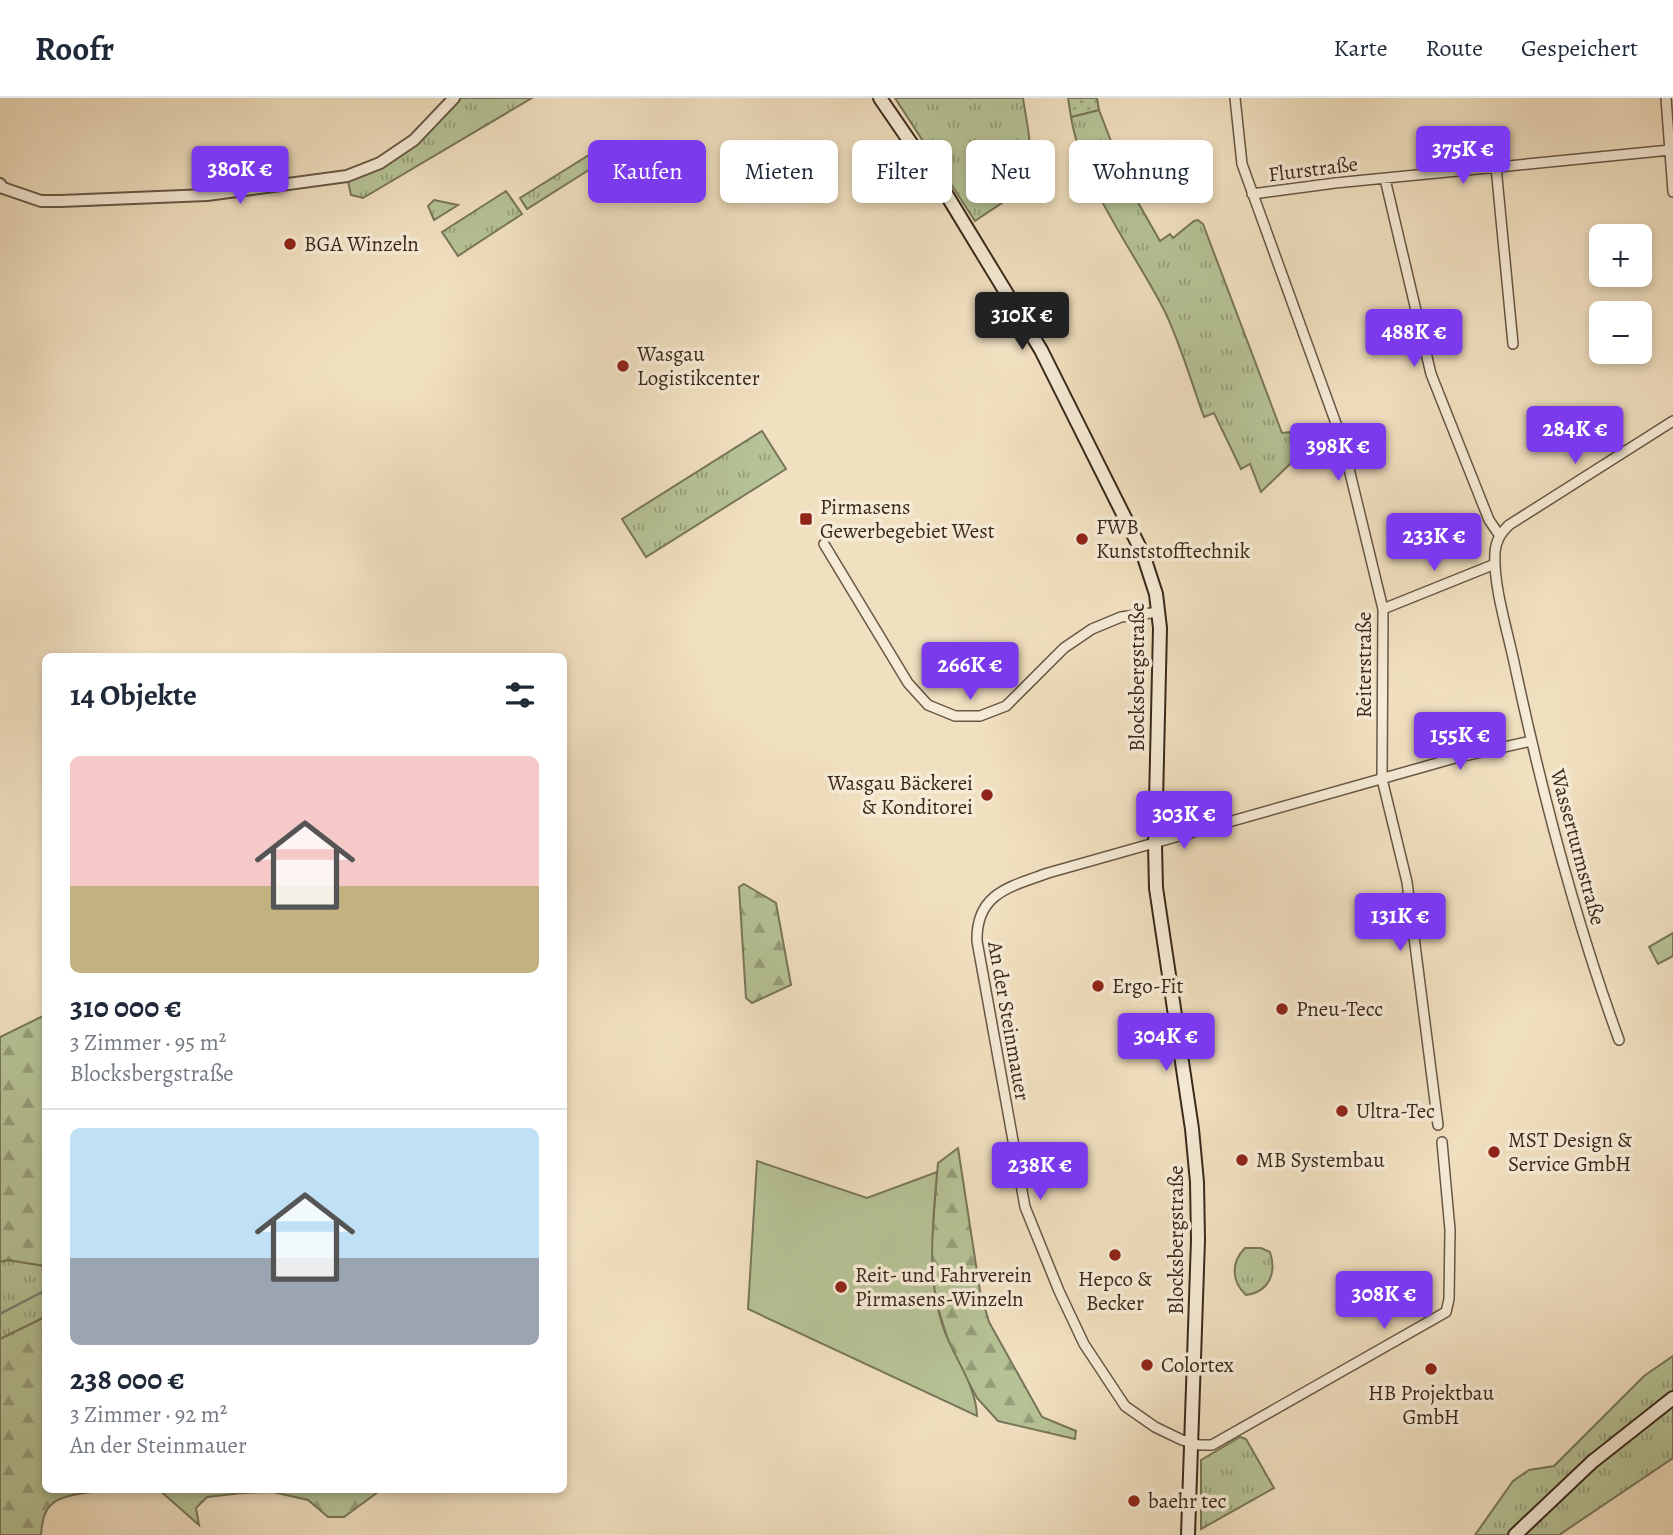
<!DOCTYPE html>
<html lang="de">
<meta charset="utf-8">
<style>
body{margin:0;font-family:Alegreya,serif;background:#f2f2f3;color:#1f2937;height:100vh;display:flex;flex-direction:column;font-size:26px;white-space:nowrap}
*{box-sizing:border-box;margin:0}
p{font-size:23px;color:#747a83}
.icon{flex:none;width:38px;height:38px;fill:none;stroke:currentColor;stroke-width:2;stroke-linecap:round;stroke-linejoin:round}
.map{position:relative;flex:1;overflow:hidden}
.panel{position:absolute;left:42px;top:555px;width:525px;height:840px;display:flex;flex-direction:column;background:#fff;border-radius:10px;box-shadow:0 4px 10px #0003}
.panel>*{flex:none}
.hud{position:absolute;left:588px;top:42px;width:665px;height:63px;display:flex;gap:14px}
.fabs{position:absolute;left:1589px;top:126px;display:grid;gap:14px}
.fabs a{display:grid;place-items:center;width:63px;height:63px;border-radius:10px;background:#fff;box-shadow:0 4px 10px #0003;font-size:35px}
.price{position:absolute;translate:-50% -60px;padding:0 16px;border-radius:7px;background:#7c3aed;color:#fff;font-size:23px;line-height:46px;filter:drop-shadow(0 2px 4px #0008)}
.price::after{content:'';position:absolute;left:50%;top:42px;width:21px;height:16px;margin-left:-10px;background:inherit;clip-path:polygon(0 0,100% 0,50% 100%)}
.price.selected{background:#222;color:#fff}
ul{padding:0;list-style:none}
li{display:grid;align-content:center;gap:14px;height:371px;padding:0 28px}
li+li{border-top:2px solid #e0e1e3}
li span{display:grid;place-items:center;height:217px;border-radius:10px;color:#555}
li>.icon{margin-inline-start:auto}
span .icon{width:126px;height:126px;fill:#fffc;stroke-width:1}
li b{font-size:30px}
h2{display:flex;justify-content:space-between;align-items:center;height:84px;padding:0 28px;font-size:30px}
.chip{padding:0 24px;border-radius:10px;background:#fff;box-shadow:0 4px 10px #0003;font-size:24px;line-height:63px}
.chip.selected{background:#7c3aed;color:#fff}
header{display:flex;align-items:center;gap:42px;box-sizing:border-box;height:98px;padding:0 35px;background:#fff;border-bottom:2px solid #e0e1e3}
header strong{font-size:33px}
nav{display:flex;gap:38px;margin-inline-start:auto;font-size:24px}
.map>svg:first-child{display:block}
.grass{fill:url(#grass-tufts);stroke:#787659;stroke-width:2}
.forest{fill:url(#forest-firs);stroke:#787659;stroke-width:2}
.park{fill:url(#park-dots);stroke:#787659;stroke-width:2}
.pitch{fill:#b6c396;stroke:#787659;stroke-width:2}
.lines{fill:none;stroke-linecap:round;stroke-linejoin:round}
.stream{stroke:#758273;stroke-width:2.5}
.minor-casing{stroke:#685745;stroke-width:12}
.tertiary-casing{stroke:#685745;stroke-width:14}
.secondary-casing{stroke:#3b291c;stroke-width:16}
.minor{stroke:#f6ebd6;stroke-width:9}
.tertiary{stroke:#f6ebd6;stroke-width:10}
.secondary{stroke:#f6ebd6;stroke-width:12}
.poi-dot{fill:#8f2418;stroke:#f6ebd6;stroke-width:2.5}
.labels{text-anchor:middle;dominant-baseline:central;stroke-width:7;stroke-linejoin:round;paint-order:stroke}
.street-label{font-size:21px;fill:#3b291c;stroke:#f6ebd6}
.poi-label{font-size:21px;fill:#3b291c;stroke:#f6ebd6;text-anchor:start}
</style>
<header>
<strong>Roofr</strong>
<nav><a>Karte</a><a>Route</a><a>Gespeichert</a></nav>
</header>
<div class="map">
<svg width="1673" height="1437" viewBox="0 0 1673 1437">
<defs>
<pattern id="grass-tufts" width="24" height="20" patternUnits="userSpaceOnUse" patternTransform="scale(1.75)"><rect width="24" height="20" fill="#b6c396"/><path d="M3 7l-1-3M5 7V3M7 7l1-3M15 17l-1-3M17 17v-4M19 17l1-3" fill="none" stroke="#959e7a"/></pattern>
<pattern id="forest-firs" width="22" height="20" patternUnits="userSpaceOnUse" patternTransform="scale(1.75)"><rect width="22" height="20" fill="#b6c396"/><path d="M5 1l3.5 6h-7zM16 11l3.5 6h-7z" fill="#959e7a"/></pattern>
<pattern id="park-dots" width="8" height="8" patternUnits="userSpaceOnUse" patternTransform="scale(1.75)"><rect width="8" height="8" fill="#b6c396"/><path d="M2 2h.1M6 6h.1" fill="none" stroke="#959e7a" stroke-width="1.8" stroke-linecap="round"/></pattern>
</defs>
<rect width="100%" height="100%" fill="#f1e0c0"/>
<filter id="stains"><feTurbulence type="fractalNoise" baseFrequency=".00286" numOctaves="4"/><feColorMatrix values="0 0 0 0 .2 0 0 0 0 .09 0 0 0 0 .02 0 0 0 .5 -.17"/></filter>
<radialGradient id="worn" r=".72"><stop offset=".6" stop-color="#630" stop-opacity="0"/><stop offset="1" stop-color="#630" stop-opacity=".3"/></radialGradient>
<path class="grass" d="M 454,0 L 532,0 L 363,100 L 351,97 L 347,78 L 380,65 Z
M 895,0 L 1023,0 C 1026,24 1038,66 1023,86 C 1012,101 990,112 975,123 Z
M 1099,12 L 1128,87 L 1160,143 L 1170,136 L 1173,140 L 1194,123 L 1198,122 L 1203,126 L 1282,335 L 1290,334 L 1298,355 L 1291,365 L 1261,394 L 1250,366 L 1241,371 L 1214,315 L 1204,319 C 1191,284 1179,240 1162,208 C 1131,149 1082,86 1071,19 Z
M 589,57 L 595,68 L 527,111 L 520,100 Z
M 506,93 L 522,116 L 458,158 L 442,134 Z
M 434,102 L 458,107 L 434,122 L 428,108 Z
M 762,333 L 786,371 L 646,459 L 622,421 Z
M 1673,835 L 1673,858 L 1658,866 L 1649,849 Z
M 1245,1150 L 1261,1150 L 1270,1154 C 1277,1175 1269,1194 1246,1197 C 1231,1183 1231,1164 1245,1150 Z
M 8,1162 L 45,1168 L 45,1219 L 0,1241 L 0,1164 Z
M 1673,1258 L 1673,1360 L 1559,1437 L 1475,1437 L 1513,1383 L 1529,1372 L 1554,1368 L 1644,1278 Z
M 1240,1339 L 1246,1341 L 1274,1390 L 1201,1431 L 1201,1362 Z"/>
<path class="forest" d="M 744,786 L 776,805 L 791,887 L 752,905 L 746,900 L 739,789 Z
M 45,917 L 45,1168 L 8,1162 L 0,1164 L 0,939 Z
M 958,1050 L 980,1193 L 989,1224 L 1042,1319 L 1076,1333 L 1075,1341 L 998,1323 L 977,1300 L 950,1249 L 935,1200 L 932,1178 L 931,1149 L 938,1065 Z
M 45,1219 L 46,1391 L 140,1391 C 119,1393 67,1392 52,1406 C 43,1414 42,1426 41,1437 L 0,1437 L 0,1241 Z
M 158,1391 L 382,1391 L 344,1419 L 328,1419 L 308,1402 L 273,1394 L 242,1395 L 207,1399 L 196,1410 L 199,1427 Z"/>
<path class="park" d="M 1068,0 L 1097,0 L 1099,12 L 1071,19 Z"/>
<path class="pitch" d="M 757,1063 L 867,1100 L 937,1074 C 933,1126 926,1178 943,1229 C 953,1259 976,1286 977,1318 L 748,1211 Z"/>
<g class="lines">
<path class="stream" d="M 0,1216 L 46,1192"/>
<g class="minor-casing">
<path id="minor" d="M 1235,0 L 1242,66 L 1342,342 L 1383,511 L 1382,681 L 1407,784 L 1438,1027
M 1666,0 L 1673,94
M 1496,69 L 1513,246
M 1385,81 L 1431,276 L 1489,422 L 1500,438
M 1252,96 L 1335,85 L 1670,52
M 824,446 L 908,585 L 928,607 L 955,618 L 980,618 L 1006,608 L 1064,550 L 1092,531 L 1121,519 L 1159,514
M 1383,511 L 1495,466
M 1619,942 C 1574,819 1541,691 1514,564 C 1507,531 1493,487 1495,454 C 1496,442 1501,435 1509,427 L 1673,323
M 1442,1044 L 1450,1132 L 1449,1201 L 1446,1214 L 1212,1347 L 1199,1347 L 1182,1342 L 1155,1329 L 1125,1308 L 1084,1246 L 1059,1193 L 1025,1109 L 977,843 C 976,795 1010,789 1048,775 L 1455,660 L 1531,643"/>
</g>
<g class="tertiary-casing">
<path id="tertiary" d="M 0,86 L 3,90 L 41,103 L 61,103 L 207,97 L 347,78 L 380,65 L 414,42 L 454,0"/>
</g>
<g class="secondary-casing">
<path id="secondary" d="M 880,0 L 948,99 L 1041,252 L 1143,456 L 1156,496 L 1160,530 L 1155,747 L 1156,790 L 1192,1031 L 1197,1084 L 1198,1142 L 1188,1437
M 1515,1437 L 1592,1364 L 1673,1300"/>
</g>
<use href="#minor" class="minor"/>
<use href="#tertiary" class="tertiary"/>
<use href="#secondary" class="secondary"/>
</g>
<g class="poi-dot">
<circle cx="290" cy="146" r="7"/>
<circle cx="623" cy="268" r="7"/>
<rect x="799" y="414" width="14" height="14" rx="3.5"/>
<circle cx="1082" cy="441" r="7"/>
<circle cx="987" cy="697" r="7"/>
<circle cx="1098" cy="888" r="7"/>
<circle cx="1282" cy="911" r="7"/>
<circle cx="1342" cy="1013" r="7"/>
<circle cx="1494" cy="1054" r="7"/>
<circle cx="1242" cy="1062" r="7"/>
<circle cx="1115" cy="1157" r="7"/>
<circle cx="841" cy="1189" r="7"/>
<circle cx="1147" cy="1267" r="7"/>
<circle cx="1431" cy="1271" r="7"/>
<circle cx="1134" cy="1403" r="7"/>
</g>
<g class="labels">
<g class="street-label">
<text transform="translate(1313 71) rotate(-7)">Flurstraße</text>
<text transform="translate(1364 567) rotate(-90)">Reiterstraße</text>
<text transform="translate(1137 579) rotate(-90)">Blocksbergstraße</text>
<text transform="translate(1578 749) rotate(75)">Wasserturmstraße</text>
<text transform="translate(1009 923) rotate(80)">An der Steinmauer</text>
<text transform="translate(1176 1142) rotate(-90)">Blocksbergstraße</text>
</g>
<g class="poi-label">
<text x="304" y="146">BGA Winzeln</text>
<text x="637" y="256">Wasgau<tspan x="637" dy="24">Logistikcenter</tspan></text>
<text x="820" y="409">Pirmasens<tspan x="820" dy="24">Gewerbegebiet West</tspan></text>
<text x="1096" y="429">FWB<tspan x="1096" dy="24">Kunststofftechnik</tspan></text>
<text x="973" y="685" text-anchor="end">Wasgau Bäckerei<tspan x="973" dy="24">&amp; Konditorei</tspan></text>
<text x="1112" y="888">Ergo-Fit</text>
<text x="1296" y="911">Pneu-Tecc</text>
<text x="1356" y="1013">Ultra-Tec</text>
<text x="1508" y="1042">MST Design &amp;<tspan x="1508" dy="24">Service GmbH</tspan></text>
<text x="1256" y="1062">MB Systembau</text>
<text x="855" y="1177">Reit- und Fahrverein<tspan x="855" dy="24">Pirmasens-Winzeln</tspan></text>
<text x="1115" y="1181" text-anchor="middle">Hepco &amp;<tspan x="1115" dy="24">Becker</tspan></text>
<text x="1161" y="1267">Colortex</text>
<text x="1431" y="1295" text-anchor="middle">HB Projektbau<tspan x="1431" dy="24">GmbH</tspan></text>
<text x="1148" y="1403">baehr tec</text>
</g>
</g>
<rect width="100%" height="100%" filter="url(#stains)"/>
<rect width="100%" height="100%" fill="url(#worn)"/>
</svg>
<div class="fabs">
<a>+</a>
<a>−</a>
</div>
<b class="price" style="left:1463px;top:88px">375K €</b>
<b class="price" style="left:240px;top:108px">380K €</b>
<b class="price selected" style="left:1022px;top:254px">310K €</b>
<b class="price" style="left:1414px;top:271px">488K €</b>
<b class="price" style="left:1575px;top:368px">284K €</b>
<b class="price" style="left:1338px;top:385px">398K €</b>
<b class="price" style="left:1434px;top:475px">233K €</b>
<b class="price" style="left:970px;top:604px">266K €</b>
<b class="price" style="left:1460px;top:674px">155K €</b>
<b class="price" style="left:1184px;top:753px">303K €</b>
<b class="price" style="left:1400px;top:855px">131K €</b>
<b class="price" style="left:1166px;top:975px">304K €</b>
<b class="price" style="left:1040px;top:1104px">238K €</b>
<b class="price" style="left:1384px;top:1233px">308K €</b>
<div class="hud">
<a class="chip selected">Kaufen</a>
<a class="chip">Mieten</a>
<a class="chip">Filter</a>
<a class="chip">Neu</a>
<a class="chip">Wohnung</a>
</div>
<section class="panel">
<h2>14 Objekte<svg class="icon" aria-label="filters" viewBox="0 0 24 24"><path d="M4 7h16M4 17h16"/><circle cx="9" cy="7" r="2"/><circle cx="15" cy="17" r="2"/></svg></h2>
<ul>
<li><span style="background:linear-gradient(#f6c9c9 60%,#c2b280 0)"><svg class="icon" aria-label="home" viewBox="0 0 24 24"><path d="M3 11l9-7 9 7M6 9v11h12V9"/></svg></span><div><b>310 000 €</b><p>3 Zimmer · 95 m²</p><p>Blocksbergstraße</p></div></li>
<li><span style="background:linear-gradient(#bfe0f5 60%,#9aa5b1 0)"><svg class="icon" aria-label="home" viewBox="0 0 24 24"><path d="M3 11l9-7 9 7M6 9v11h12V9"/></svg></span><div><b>238 000 €</b><p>3 Zimmer · 92 m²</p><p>An der Steinmauer</p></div></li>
</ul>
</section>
</div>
